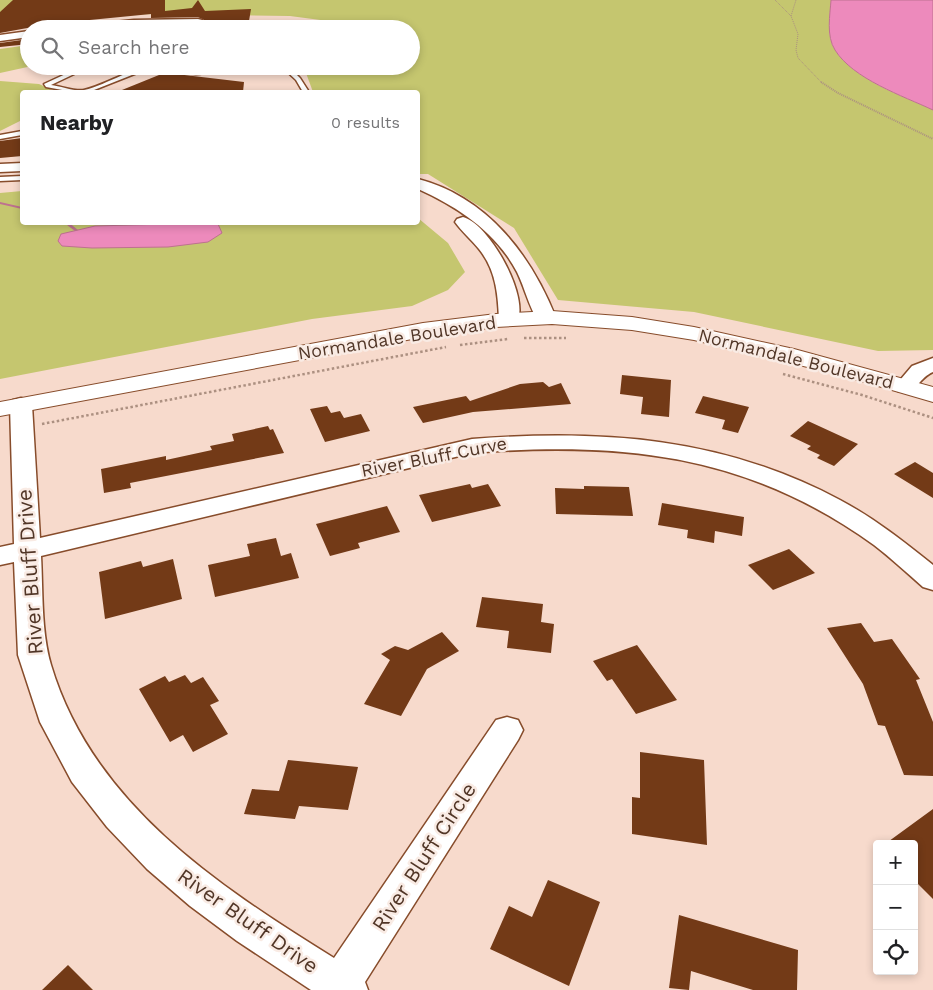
<!DOCTYPE html>
<html lang="en">
<head>
<meta charset="utf-8">
<style>
  :root { --surface:#fff; --page:#f6f6f6; --text:#202124; --muted:#757577; --line:#e0e0e0 }
  body { margin:0; font-family:"Work Sans",sans-serif; background:var(--page); color:var(--text) }
  .controls { position:absolute; right:15px; bottom:15px; display:grid; overflow:hidden; border-radius:5px; box-shadow:0 2px 8px #0003 }
  .controls button { width:45px; height:45px; display:grid; place-items:center; padding:0; border:0; border-bottom:1px solid var(--line); background:var(--surface); color:var(--text); font:25px sans-serif }
  .list { margin:0; padding:0; list-style:none }
  h2 { display:flex; justify-content:space-between; align-items:center; height:65px; margin:0; padding:0 20px; font-size:21px }
  h2 small { font-size:16px; font-weight:400; color:var(--muted) }
  .icon { flex:none; width:28px; height:28px; fill:none; stroke:currentColor; stroke-width:2; stroke-linecap:round; stroke-linejoin:round }
  .map { position:relative; flex:none; width:933px; height:990px; overflow:hidden }
  .search { position:absolute; background:var(--surface); box-shadow:0 2px 8px #0003; left:20px; top:20px; width:400px; height:55px; display:flex; align-items:center; gap:12px; box-sizing:border-box; padding:0 18px; border-radius:28px; color:var(--muted); font-size:19px }
  .panel { position:absolute; background:var(--surface); box-shadow:0 2px 8px #0003; left:20px; top:90px; width:400px; height:135px; border-radius:5px }
  .map>svg:first-child { display:block }
</style>
</head>
<body>
<div class="map">
<svg width="933" height="990" viewBox="0 0 933 990">
  <rect width="100%" height="100%" fill="#f7dacc"/>
  <g fill="#c5c66f">
    <path d="M0,0h831c-1,15 -5,36 4,50 18,29 68,46 98,60v240l-55,1 -184,-39 -136,-12 -44,-72 -86,-54h-10v-82h-105l-7,-19 -8,-7h113v-37h-107l23,-3 1,-5 -38,-5 -158,-2 -132,12z"/>
    <polygon points="29,45 29,66 32,66 0,73 0,49"/>
    <polygon points="0,81 39,84 57,92 22,92 22,120 0,131"/>
    <polygon points="22,191 22,222 418,222 418,218 448,243 465,272 448,290 412,306 312,319 0,379 0,193"/>
  </g>
  <g fill="#ed8abc" stroke="#be718f">
    <path d="M831,0h102v110c-30,-14 -80,-31 -98,-60 -9,-14 -5,-35 -4,-50z"/>
    <polygon points="206,223 218,224 222,233 208,242 168,247 92,248 62,246 58,241 61,234 95,226"/>
  </g>
  <g fill="none" stroke-linecap="round" stroke-linejoin="round">
    <g fill="#be718f" fill-rule="evenodd">
      <polygon points="0,202 22,207 22,209 0,204"/>
      <polygon points="63,222 68,222 78,230 75,231"/>
    </g>
  </g>
  <g fill="#733a17">
    <polygon points="13,0 165,0 165,11 192,8 198,0 205,11 251,9 248,27 214,21 219,29 152,29 202,26 204,20 198,17 151,18 151,14 49,24 0,33 0,12"/>
    <polygon points="29,39 29,44 0,47 0,43"/>
    <polygon points="176,74 244,82 243,92 117,92 159,75"/>
    <polygon points="22,138 22,156 0,158 0,141"/>
    <polygon points="622,375 671,380 669,417 641,414 643,397 620,394"/>
    <polygon points="543,382 549,387 561,383 571,404 473,412 423,423 413,407 466,396 470,401 520,384"/>
    <polygon points="703,396 749,407 738,433 722,429 725,420 695,413"/>
    <polygon points="327,406 331,413 340,411 344,418 361,414 370,431 325,442 310,409"/>
    <polygon points="808,421 858,444 834,466 817,458 820,455 807,449 811,446 790,436"/>
    <polygon points="268,426 270,430 273,429 284,453 130,483 131,488 104,493 101,469 166,456 166,460 212,450 210,446 234,441 232,434"/>
    <polygon points="915,462 933,473 933,498 894,474"/>
    <polygon points="470,484 472,488 488,484 501,506 432,522 419,495"/>
    <polygon points="584,486 629,487 633,516 556,514 555,488 584,489"/>
    <polygon points="662,503 744,517 742,536 715,531 714,543 687,538 688,530 658,525"/>
    <polygon points="387,506 400,532 358,543 360,548 330,556 316,524"/>
    <polygon points="276,538 281,556 291,553 299,578 215,597 208,565 250,556 247,544"/>
    <polygon points="789,549 815,573 773,590 748,565"/>
    <polygon points="173,559 182,599 105,619 99,572 141,561 143,567"/>
    <polygon points="482,597 543,604 541,622 554,624 551,653 507,648 509,631 476,627"/>
    <polygon points="861,623 874,642 892,639 920,679 916,680 933,722 933,776 904,775 885,726 878,725 863,684 827,628"/>
    <polygon points="442,632 459,651 427,669 401,716 364,704 390,660 381,654 395,646 408,650"/>
    <polygon points="637,645 677,700 636,714 612,679 607,681 593,661"/>
    <polygon points="185,675 191,683 203,677 219,701 210,705 228,734 193,752 183,735 170,742 139,689 165,676 169,682"/>
    <polygon points="640,752 704,760 707,845 632,834 632,797 640,798"/>
    <polygon points="288,760 358,767 348,810 299,806 295,819 244,814 252,789 279,791"/>
    <polygon points="933,809 933,899 914,880 914,844 885,844"/>
    <polygon points="548,880 600,902 569,986 490,949 509,906 532,917"/>
    <polygon points="679,915 798,950 797,990 753,990 691,971 689,990 669,988"/>
    <polygon points="68,965 93,990 42,990"/>
  </g>
  <g fill="none" stroke-linecap="round" stroke-linejoin="round">
    <defs>
      <g id="service">
        <path d="M83,66h8l-40,19c9,1 25,7 33,5 31,-7 67,-38 99,-19l-3,2 -21,-5 -22,5 -48,19h-16l-27,-5 -2,-3z"/>
        <path d="M214,66h9c-10,6 -27,11 -37,6z"/>
        <polygon points="281,66 288,66 300,78 309,92 303,92 296,80"/>
        <polygon points="22,131 22,135 0,139 0,135"/>
        <polygon points="22,176 22,180 0,181 0,177"/>
      </g>
      <g id="minor">
        <polygon points="198,19 202,20 202,24 70,29 75,26 134,20"/>
        <polygon points="29,31 29,37 0,41 0,35"/>
        <polygon points="22,163 22,171 0,172 0,164"/>
        <path d="M418,179c69,18 113,76 138,139l-3,4h-14c-10,-14 -14,-34 -22,-50 -21,-40 -59,-65 -99,-83z"/>
        <path d="M463,217c26,6 69,83 53,107h-14l-3,-4c-1,-26 -3,-50 -20,-71 -8,-10 -17,-17 -24,-27l2,-3z"/>
        <path d="M933,358v14c-15,6 -16,23 -35,19l-3,-5 17,-20z"/>
        <path d="M21,398l8,2 3,5 8,133 432,-99c129,-10 251,-2 368,61 34,18 63,41 93,65v25l-10,-3c-16,-14 -32,-29 -49,-42 -126,-91 -252,-104 -402,-92l-431,103c2,35 0,75 10,109 41,138 167,221 283,293l162,-238 11,-3 11,3 5,10 -5,10 -153,242 3,8h-57l-74,-49 -47,-35 -43,-37 -40,-42 -35,-45 -32,-60 -22,-67 -4,-93 -14,3v-18l14,-3 -4,-139 3,-5z"/>
      </g>
      <polygon id="tertiary" points="552,311 632,317 694,327 794,349 933,387 933,402 837,374 694,340 632,330 552,324 496,327 423,337 0,416 0,402 423,323 496,314"/>
    </defs>
    <use href="#service" stroke="#874c2b" stroke-width="3"/>
    <use href="#minor" stroke="#874c2b" stroke-width="3"/>
    <use href="#tertiary" stroke="#874c2b" stroke-width="2"/>
    <g stroke="#ac9081" stroke-width="1" stroke-dasharray="1 1" stroke-linecap="butt">
      <polyline points="775,0 791,16 798,34 796,50 798,58 822,83"/>
      <polyline points="791,16 796,0"/>
    </g>
    <polyline stroke="#ac9081" stroke-width="2" stroke-dasharray="1 1" stroke-linecap="butt" points="821,82 838,93 933,139"/>
    <g stroke="#ac9081" stroke-width="2.5" stroke-dasharray="2.5 2.5" stroke-linecap="butt">
      <polyline points="524,338 566,338"/>
      <polyline points="460,345 508,339"/>
      <polyline points="783,374 862,395 933,418"/>
      <polyline points="42,424 446,347"/>
    </g>
    <use href="#service" fill="#fff" fill-rule="evenodd"/>
    <use href="#minor" fill="#fff" fill-rule="evenodd"/>
    <use href="#tertiary" fill="#fff" fill-rule="evenodd"/>
  </g>
  <g text-anchor="middle" stroke-width="5" stroke-linejoin="round" paint-order="stroke">
    <g font-size="18" fill="#513627" stroke="#f9ebe4">
      <text transform="translate(397 338) rotate(-9)" y="6">Normandale Boulevard</text>
      <text transform="translate(796 359) rotate(14)" y="6">Normandale Boulevard</text>
      <text transform="translate(434 457) rotate(-11)" y="6">River Bluff Curve</text>
    </g>
    <g font-size="21" fill="#513627" stroke="#f9ebe4">
      <text transform="translate(30 572) rotate(-94)" y="7">River Bluff Drive</text>
      <text transform="translate(424 857) rotate(-57)" y="7">River Bluff Circle</text>
      <text transform="translate(248 921) rotate(35)" y="7">River Bluff Drive</text>
    </g>
  </g>
</svg>
<div class="controls">
<button>+</button>
<button>−</button>
<button><svg class="icon" aria-label="locate" viewBox="0 0 24 24"><circle cx="12" cy="12" r="6"/><path d="M12 2v4M12 18v4M2 12h4M18 12h4"/></svg></button>
</div>
<div class="search"><svg class="icon" aria-label="search" viewBox="0 0 24 24"><circle cx="10" cy="10" r="6"/><path d="M15 15l6 6"/></svg>Search here</div>
<section class="panel">
<h2>Nearby<small>0 results</small></h2>
<ul class="list">
</ul>
</section>
</div>
</body>
</html>
